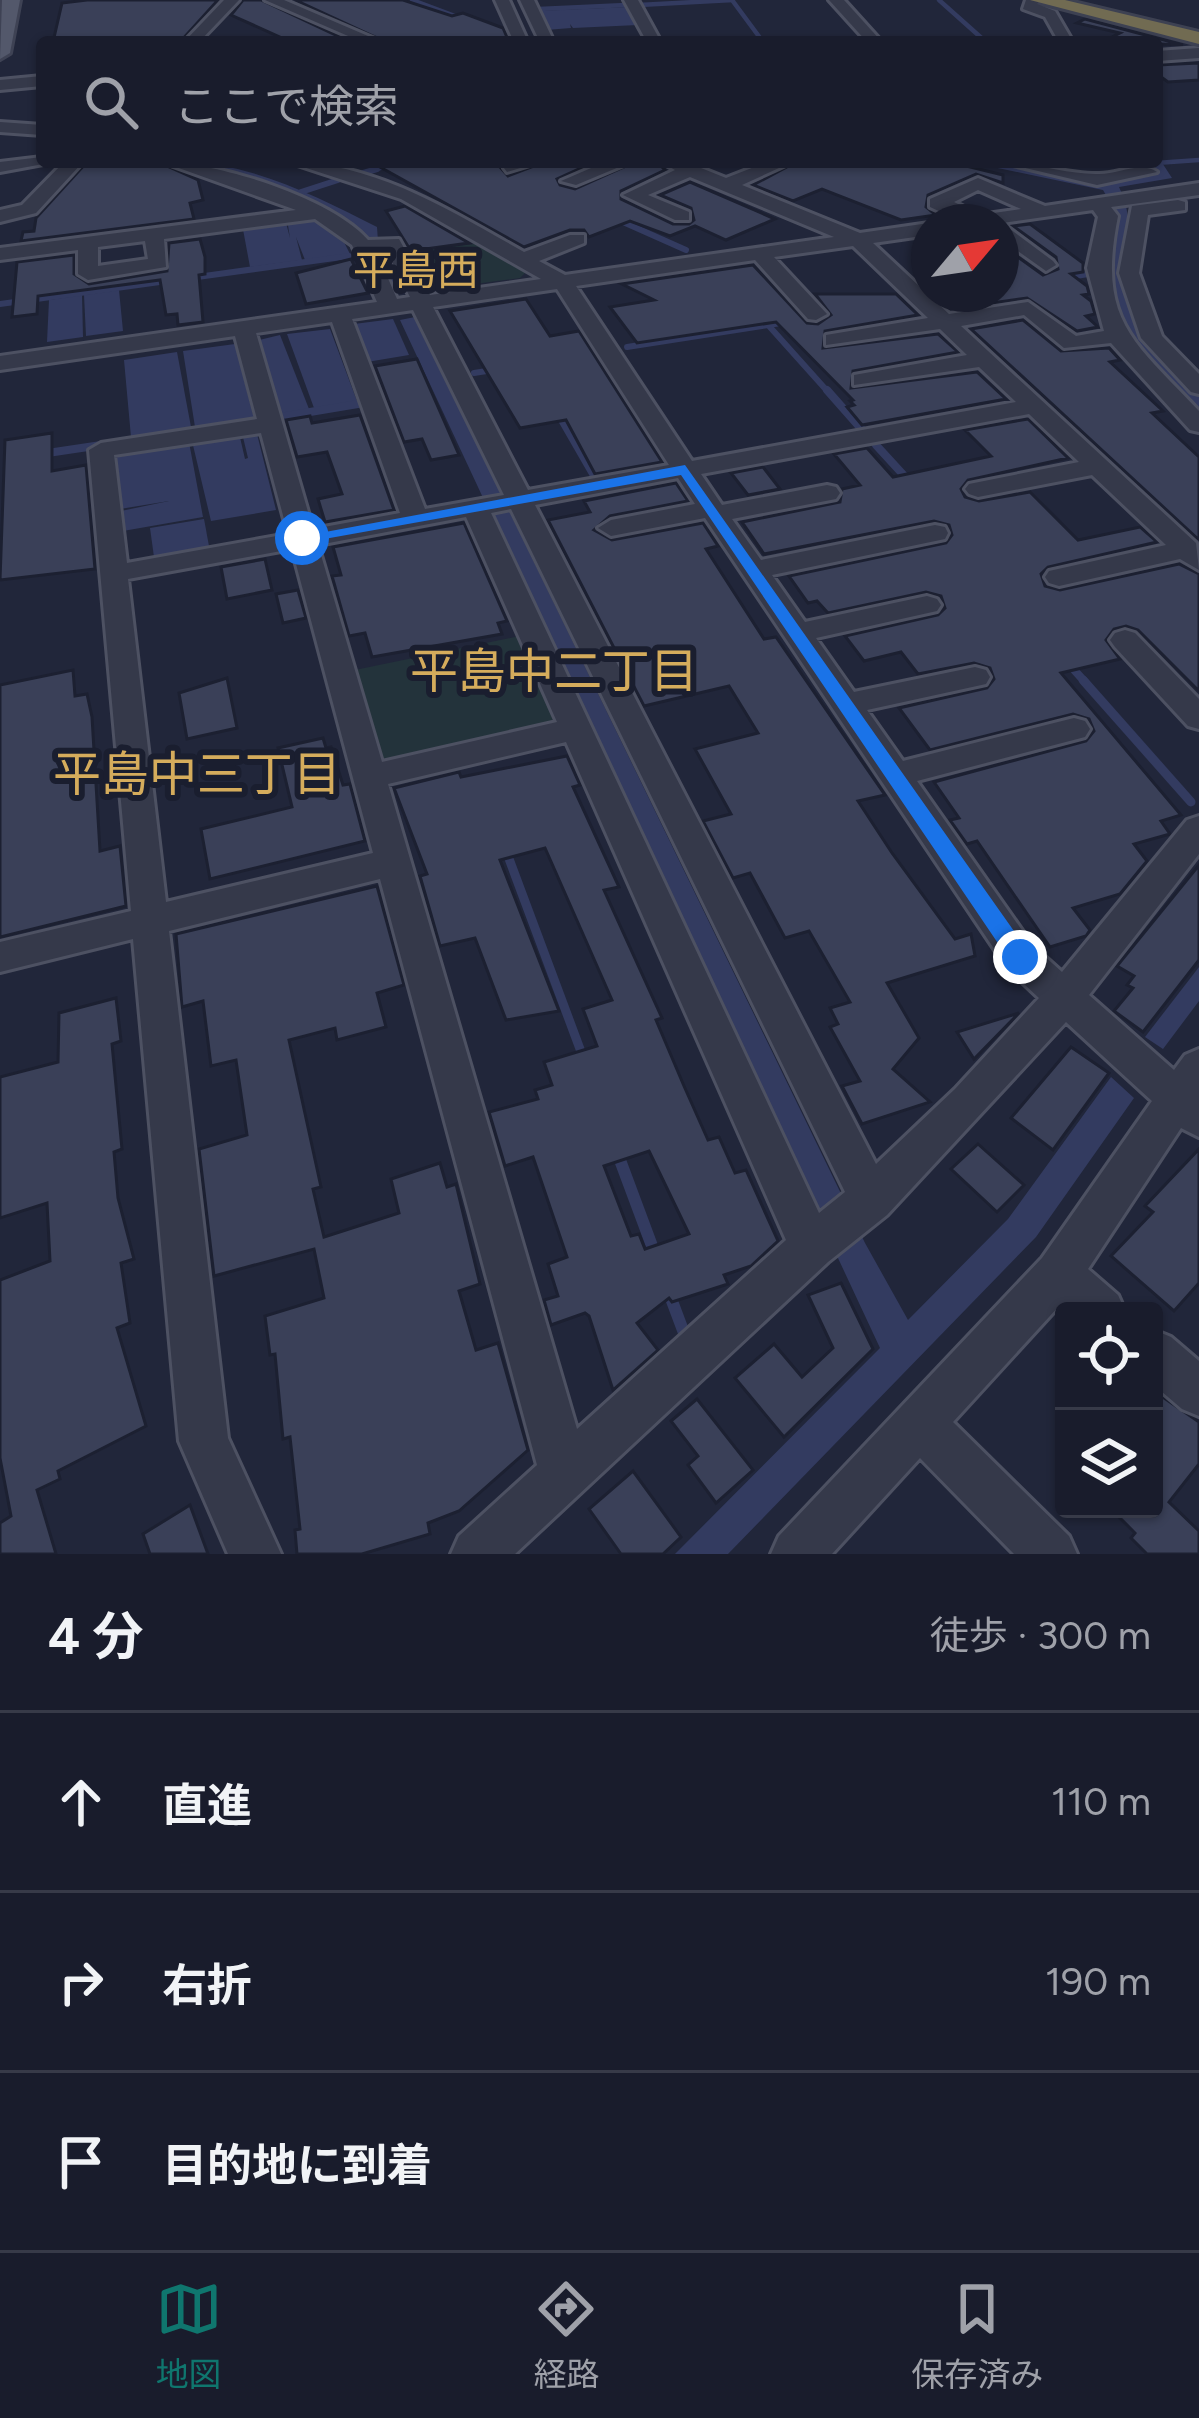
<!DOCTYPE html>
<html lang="ja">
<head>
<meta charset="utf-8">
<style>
  :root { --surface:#191c2c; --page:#262938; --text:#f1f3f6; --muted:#9fa1a9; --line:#373a48; --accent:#0f766e }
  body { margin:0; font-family:Figtree,"Noto Sans JP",sans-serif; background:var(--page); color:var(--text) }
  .controls { position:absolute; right:36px; bottom:36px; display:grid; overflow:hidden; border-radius:12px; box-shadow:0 3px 9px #0004 }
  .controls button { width:108px; height:108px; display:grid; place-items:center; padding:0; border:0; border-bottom:3px solid var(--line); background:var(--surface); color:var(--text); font:60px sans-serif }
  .compass { position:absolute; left:911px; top:204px; width:108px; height:108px; border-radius:50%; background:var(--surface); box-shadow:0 3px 9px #0004; rotate:61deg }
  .stop { position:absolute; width:36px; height:36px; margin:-27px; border:9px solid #1a73e8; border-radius:50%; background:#fff }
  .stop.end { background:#1a73e8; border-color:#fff; box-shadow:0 3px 12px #0008 }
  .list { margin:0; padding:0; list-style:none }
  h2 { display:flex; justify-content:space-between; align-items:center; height:156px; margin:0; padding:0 48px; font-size:51px }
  h2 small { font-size:39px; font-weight:400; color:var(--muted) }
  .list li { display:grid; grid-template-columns:78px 1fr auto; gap:36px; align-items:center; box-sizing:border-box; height:180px; padding:0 48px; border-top:3px solid var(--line) }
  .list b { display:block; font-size:45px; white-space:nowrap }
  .list em { font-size:39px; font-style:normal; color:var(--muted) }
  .icon { flex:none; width:66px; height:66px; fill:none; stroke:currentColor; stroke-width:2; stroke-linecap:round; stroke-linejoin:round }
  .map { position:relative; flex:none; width:1199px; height:1554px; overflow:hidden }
  .search { position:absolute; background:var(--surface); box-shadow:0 3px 9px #0004; left:36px; right:36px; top:36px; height:132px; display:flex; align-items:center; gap:30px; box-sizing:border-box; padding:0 42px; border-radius:12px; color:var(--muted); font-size:45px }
  .sheet { height:696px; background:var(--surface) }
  nav { display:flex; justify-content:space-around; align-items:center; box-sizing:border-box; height:168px; border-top:3px solid var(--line); background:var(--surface); font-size:33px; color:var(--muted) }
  nav a { display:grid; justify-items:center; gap:6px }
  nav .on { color:var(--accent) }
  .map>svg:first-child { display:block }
</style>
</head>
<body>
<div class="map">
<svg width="1199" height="1554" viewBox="0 0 1199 1554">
  <rect width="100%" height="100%" fill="#21263a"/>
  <g fill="#23333b">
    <polygon points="479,243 527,271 520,278 424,291 404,253"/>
    <polygon points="520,636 555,716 547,728 387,766 374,760 350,671"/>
  </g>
  <g fill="#333b60">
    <polygon points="628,7 638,25 573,28 570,24 571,28 546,30 537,11"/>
    <path d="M1157,155l15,23 -53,9c17,36 4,47 5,82 0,48 45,95 75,127v18c-39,-41 -89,-81 -91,-142 -1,-37 17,-46 -5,-82l-134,-28h26l105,21 55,-9 -7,-12h9z"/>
    <path d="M182,162c68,0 136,35 195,65l1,14 28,52 -15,2 -34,-66 -87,-40z"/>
    <polygon points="304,217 340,234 350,254 305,260 296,237 302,260 250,267 242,224 285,219 290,238 287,219"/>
    <polygon points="119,290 123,331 86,336 84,295"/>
    <polygon points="82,295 83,337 47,342 49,300"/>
    <polygon points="415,317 865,1243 908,1320 1008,1219 1111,1077 1134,1098 1036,1237 728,1554 675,1554 880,1348 400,320"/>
    <polygon points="393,319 409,355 367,362 354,324"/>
    <polygon points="330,329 357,401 314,408 287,334"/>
    <polygon points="280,335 309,409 278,414 255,341"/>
    <polygon points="235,344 254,418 195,427 183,351"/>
    <polygon points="177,352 191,427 131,437 124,360"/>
    <polygon points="251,431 257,434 276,510 211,521 192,441 239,433 245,459 248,458 242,433"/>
    <polygon points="189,442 203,517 123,531 121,511 169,501 120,509 114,458"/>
    <polygon points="204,519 209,546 154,557 150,528"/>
    <polygon points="1199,967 1199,1001 1163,1049 1145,1037"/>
  </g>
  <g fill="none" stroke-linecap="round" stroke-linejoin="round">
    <g stroke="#333b60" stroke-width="4.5">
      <polyline points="412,0 463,19"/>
      <polyline points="732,0 763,42"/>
      <polyline points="939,0 986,42"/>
      <polyline points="639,5 733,0"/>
      <polyline points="539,9 626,5"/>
      <polyline points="1059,162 1065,171"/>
      <polyline points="1156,163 1199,160"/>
      <polyline points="368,172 398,162"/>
    </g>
    <g stroke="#333b60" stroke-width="6">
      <polyline points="360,174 377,169"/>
      <polyline points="301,192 338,180"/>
      <polyline points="614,218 686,250"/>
      <polyline points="190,278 349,256"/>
      <polyline points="1064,278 1088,274"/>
      <polyline points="0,304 167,281"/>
      <polyline points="769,326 829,393"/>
      <polyline points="627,347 839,314"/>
      <polyline points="474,373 493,370"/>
    </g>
    <g stroke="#333b60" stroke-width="8">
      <polyline points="827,390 864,432"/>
      <polyline points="558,413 596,479"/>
      <polyline points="280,417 358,404"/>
      <polyline points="876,445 909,481"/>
      <polyline points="41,454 108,444"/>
      <polyline points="1066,661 1086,683"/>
    </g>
    <g stroke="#333b60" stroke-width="9">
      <polyline points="1083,680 1191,802"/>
      <polyline points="505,848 583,1057"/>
    </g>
    <g stroke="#333b60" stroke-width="12">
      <polyline points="617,1152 655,1254"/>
      <polyline points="669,1293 684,1333"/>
    </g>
  </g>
  <g fill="#3a4058" stroke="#1c2031" stroke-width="3" fill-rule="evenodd">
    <polygon points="87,0 218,0 180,42 53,42 62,3"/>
    <polygon points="243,0 261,0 346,40 291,42 231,15"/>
    <polygon points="295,0 403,0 452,16 463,13 503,28 509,42 386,42"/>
    <polygon points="1085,19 1183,45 1115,42 1110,38 1120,33 1077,23"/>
    <polygon points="1199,63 1199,80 1168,82 1157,74 1157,65"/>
    <polygon points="87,162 158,162 198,180 203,200 190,203 194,219 21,241 23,232 34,231 36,218"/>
    <polygon points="371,162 505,162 500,167 508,176 544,162 594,162 557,179 560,185 575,189 635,162 657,162 665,170 621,191 621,199 673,224 689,224 694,220 691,208 660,195 690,182 775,219 726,240 695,226 670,236 630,221 589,237 584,230 570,230 524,247"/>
    <polygon points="796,162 950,162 1003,175 1003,183 976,174 928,195 926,207 936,215 901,220 822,189 793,201 753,185"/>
    <polygon points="405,206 469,243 411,251 386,211"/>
    <polygon points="1030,224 1083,263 1083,272 1071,274 1087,286 1089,294 1083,295 1091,301 1095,314 1086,316 1098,327 1077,331 1027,298 950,309 934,294 1001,294 1001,245 1043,275 1058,269 1056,257 1013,226"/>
    <polygon points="200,239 205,257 205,274 199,275 203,322 178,325 177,314 166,315 160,280 38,296 37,314 12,317 17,262 74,255 74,274 89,284 167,271 169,243"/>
    <polygon points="351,259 368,293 306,304 296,273"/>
    <polygon points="753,265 807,323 818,324 831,315 815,294 896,294 918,315 825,331 823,348 938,334 958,352 853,371 851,388 977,372 1006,399 862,425 847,407 854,405 850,401 853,400 776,322 637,343 610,307 654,300 622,284"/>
    <polygon points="526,299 550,336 579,331 662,462 595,474 566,420 520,428 450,311"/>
    <polygon points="1023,320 1061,351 1109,348 1120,360 1110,362 1163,411 1152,413 1199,457 1199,540 971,329"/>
    <polygon points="417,359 459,455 431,460 422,439 404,442 375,366"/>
    <polygon points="360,415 394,510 325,522 318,499 342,494 327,452 297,457 286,420 310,416 312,423"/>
    <polygon points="1028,419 1068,458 968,480 961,489 965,497 979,501 1030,492 1078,540 1140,527 1157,542 1048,567 1041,574 1045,586 1060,590 1179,564 1199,574 1199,691 1138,630 1126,626 1114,629 1106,640 1120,659 1061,673 1181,815 1161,821 1170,834 1134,844 1147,861 1120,894 1073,908 1090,930 1086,936 1050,947 977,841 967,844 950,820 959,818 934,782 1086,741 1094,731 1089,719 1073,714 930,750 899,708 987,688 994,679 990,668 974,663 918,674 901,652 864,661 845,636 938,615 945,608 941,596 926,592 828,613 817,601 808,603 789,576 946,543 952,535 949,525 934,521 764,554 742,522 840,502 842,489 860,485 834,454 867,448 893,477 991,456 965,430"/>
    <polygon points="52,433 52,471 86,465 95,569 0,580 5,440"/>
    <polygon points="763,467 780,489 748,495 731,473"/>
    <polygon points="676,483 688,501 610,516 594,530 612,540 703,523 718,546 706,549 764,639 776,637 885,795 858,801 892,853 955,939 971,934 975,956 887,983 919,1038 893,1069 930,1102 862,1124 842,1086 860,1081 830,1027 838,1024 830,1008 850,1002 809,931 785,938 750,873 733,878 703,821 731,814 695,749 758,733 729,686 644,706 548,520 590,512 584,501"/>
    <polygon points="464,523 507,621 498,623 502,634 372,657 365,633 349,636 332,576 341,575 333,547"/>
    <polygon points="265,559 272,590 227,599 221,567"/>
    <polygon points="298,590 306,618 283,623 276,594"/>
    <polygon points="73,670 75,696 87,694 92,717 100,851 120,846 126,906 0,937 0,685"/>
    <polygon points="227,678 237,728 187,739 179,693"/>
    <polygon points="323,738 326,748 331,747 343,785 350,784 365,841 210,879 201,829 292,807 278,748"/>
    <path d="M567,756l13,29 -7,2 46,100 -15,3 58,128 -6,2 28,66 24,54 11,-3 16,36 11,-3 32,71 -27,25 -27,9 4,9 -56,18 -3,-4 -32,25 21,27 -45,40 -24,-74 -4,-3 -34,12 -7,-25 14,-4 -10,-32 19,-7 -34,-100 -28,9 -16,-54 49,-13 -3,-9 17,-5 -8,-23 53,-16 -14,-37 29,-9 -67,-152 -45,12 59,151 -53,9 -31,-82 -35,8 -20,-70 7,-2 -33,-86 65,-16 2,5zM649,1151l40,83 -44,15 -6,-15 -8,2 -27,-70z"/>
    <polygon points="1199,865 1199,960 1143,1032 1114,1011 1133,988 1127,985 1134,976 1117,966"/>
    <polygon points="377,886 404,985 377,993 386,1027 337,1040 335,1028 289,1040 321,1187 313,1189 324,1237 399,1213 391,1179 440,1163 447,1187 456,1184 480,1284 459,1291 476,1350 498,1343 528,1450 459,1511 428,1523 430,1534 362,1554 297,1554 295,1530 300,1529 290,1437 283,1439 275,1354 270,1355 265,1316 324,1298 314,1249 214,1276 199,1149 247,1135 236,1060 211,1066 203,1001 182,1007 176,934"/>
    <polygon points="116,998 121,1041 112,1044 122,1149 114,1152 118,1198 134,1259 121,1263 130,1323 117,1328 146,1426 58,1471 60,1479 37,1490 56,1554 0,1554 0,1523 11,1516 0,1458 0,1280 50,1261 47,1203 0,1218 0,1077 58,1062 59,1013"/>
    <polygon points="1019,1013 974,1059 957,1032"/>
    <polygon points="1071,1047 1109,1073 1053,1150 1011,1118"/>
    <polygon points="978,1144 1024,1185 997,1212 951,1169"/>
    <polygon points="1199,1149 1199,1283 1174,1311 1111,1256 1153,1212 1145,1206"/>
    <polygon points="841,1283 873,1349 784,1437 735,1378 774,1344 802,1377 833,1348 808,1295"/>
    <polygon points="1154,1391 1199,1422 1199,1464 1169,1502 1199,1531 1199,1554 1147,1554 1131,1538 1135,1533 1111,1509 1154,1509"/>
    <polygon points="697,1399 753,1470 716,1503 688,1465 698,1456 671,1421"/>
    <polygon points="633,1471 681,1537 663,1554 621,1554 589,1509"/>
    <polygon points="190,1505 208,1554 150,1554 143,1534"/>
  </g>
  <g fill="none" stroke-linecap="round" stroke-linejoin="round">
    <defs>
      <g id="minor">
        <polygon points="224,0 239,0 199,42 184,42"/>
        <polygon points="265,0 284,0 382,42 362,42"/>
        <polygon points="495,0 509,0 528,42 514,42"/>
        <polygon points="520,0 534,0 554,42 540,42"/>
        <polygon points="624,0 638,0 661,42 647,42"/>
        <polygon points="829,0 844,0 882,42 867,42"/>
        <polygon points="1026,0 1040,0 1037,4 1055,11 1073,42 1059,42 1045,17 1023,9"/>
        <polygon points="1199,48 1199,58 1157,61 1157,51"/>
        <polygon points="42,76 42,86 0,90 0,80"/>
        <polygon points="0,122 42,125 42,135 0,132"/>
        <polygon points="42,157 42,162 54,162 0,172 0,162"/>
        <polygon points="64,162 83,162 36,213 0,222 0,210 22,205"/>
        <path d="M162,162c55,0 170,36 206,78l31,-1 31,56 111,-16 -140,-80 -113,-37c86,0 163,49 236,90l46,-17h14v8l-45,18 26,14 269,-38 -144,-60 -42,18 41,17v8h-14l-52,-25 52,-25 -14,-8h25l40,16 41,-16h25l-50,23 118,48 69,-10v12l-56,8 76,71 79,-12 48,34 28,-5 -17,-63 11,-51 -5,-7 -91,13 51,38 3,4 -10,6 -45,-32v-17h-38l-33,-15v-8l48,-21 67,28 154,-23v12l-88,12 7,9c-21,104 14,124 81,195v21l-9,-2 -79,-87 -47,5 -40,-33 -63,11 235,217 3,27 -19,-11 -121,27 -10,-3 -4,-6 4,-6 117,-26 -74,-70 -114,22 -9,-3 -4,-5 4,-5 110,-22 -50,-48 -328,60 21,31 105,-20 9,2 4,6 -4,6 -104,20 29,41 174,-35 10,2 3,6 -3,6 -173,36 33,47 122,-26 10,3 4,6 -4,6 -121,27 38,54 121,-25 11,3 4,7 -4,7 -119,26 36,51 171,-43 11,3 5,8 -5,8 -168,44 116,165 29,26 125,-152 12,-4v38l-110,141 85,75 11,-15 14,-6v88l-18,-9 -93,141 30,26 7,16h-58l-7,-6 -107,117 116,114 8,18h-63l-94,-96 -88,96h-61l8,-18 263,-278 110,-157 -86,-79 -179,193 -59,47 -313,292h-64l8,-18 78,-71 -157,-586 -211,52 59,507 53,116h-53l-49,-113 -46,-502 -133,33v-30l131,-31 -42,-461 12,-7 156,-24 -22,-83 -235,34v-14l377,-54 -25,-57 -37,-26 -151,20 2,28 -78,13 -10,-6v-24l-78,10v-12l296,-38zM978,190l43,19 -41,6 -26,-13zM145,241l3,18 -50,7v-19zM853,246l75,72 -102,17v10l114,-16 27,26 -113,20v10l125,-18 37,35 -324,59 -116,-175 179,-26 53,59 8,1 11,-6 -53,-57zM386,250l24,47 -13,2 -21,-48zM557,289l112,176 -141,25 -95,-183zM413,310l91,185 -79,14 -73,-190zM332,322l68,191 -87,16 -57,-196zM261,433l27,101 -161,29 -13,-108zM678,478l17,26 -84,16 -13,8 13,8 94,-18 302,450 32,30 -84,91 -79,75 -341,-659zM511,509l334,683 -26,21 -328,-700zM466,517l91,205 -175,40 -64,-217zM292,549l81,304 -207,49 -38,-323zM566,742l220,498 -209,189 -189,-645z"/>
        <polygon points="513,162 540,162 507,172 504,168"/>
        <polygon points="605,162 631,162 576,185 561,181"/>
        <path d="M1000,162c34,0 67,13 99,12 20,0 42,-13 58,-2l-60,13z"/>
        <polygon points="1178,200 1185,202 1185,210 1148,215 1139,273 1162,336 1199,374 1199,394 1191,392 1141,338 1119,273 1132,206"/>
        <polygon points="1125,630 1135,633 1199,699 1199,729 1188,726 1115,647 1110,640 1115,633"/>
        <polygon points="1154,1330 1171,1337 1199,1361 1199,1416 1182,1409 1154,1385"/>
      </g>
      <polygon id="major" points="2,0 20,0 10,53 0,59"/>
      <polygon id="highway" points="1030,0 1065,0 1199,32 1199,44"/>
    </defs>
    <use href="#minor" stroke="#4d5162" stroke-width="6"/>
    <use href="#major" stroke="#3e4254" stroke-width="6"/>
    <use href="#highway" stroke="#3d4152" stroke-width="6"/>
    <use href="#minor" fill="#35394a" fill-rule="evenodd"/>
    <use href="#major" fill="#53586b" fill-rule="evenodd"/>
    <use href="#highway" fill="#716b52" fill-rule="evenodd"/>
  </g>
  <polygon fill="#1a73e8" points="685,465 1028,951 1028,964 1012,964 681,475 302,543 293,538"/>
  <g text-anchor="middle" stroke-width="12" stroke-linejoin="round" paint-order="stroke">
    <g font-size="42" fill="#d5ac5c" stroke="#1a1e2f">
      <text x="416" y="285">平島西</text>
    </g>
    <g font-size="48" fill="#d5ac5c" stroke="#1a1e2f">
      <text x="554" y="688">平島中二丁目</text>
      <text x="197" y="791">平島中三丁目</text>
    </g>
  </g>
</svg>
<div class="controls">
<button><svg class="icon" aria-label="locate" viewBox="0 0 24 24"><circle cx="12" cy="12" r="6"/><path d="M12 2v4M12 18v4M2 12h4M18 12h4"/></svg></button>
<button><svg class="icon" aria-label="layers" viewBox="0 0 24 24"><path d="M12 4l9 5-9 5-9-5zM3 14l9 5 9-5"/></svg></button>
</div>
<svg class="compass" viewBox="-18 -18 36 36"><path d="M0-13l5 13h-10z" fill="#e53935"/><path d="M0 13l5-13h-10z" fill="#9fa1a9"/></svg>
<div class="stop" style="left:302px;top:538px"></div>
<div class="stop end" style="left:1020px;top:957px"></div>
<div class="search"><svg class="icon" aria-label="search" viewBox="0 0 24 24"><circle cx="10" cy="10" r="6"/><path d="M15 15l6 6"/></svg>ここで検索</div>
</div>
<section class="sheet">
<h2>4 分<small>徒歩 · 300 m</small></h2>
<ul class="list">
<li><svg class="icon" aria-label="ahead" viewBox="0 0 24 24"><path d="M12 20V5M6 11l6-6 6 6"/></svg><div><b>直進</b></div><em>110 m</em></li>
<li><svg class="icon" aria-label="right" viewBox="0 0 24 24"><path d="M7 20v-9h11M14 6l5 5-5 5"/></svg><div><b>右折</b></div><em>190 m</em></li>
<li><svg class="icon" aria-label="arrive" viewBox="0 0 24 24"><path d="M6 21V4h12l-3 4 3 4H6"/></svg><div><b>目的地に到着</b></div></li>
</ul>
</section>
<nav>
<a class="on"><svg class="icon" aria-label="map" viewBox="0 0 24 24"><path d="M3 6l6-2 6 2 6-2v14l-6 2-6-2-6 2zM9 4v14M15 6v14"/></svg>地図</a>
<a><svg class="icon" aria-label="directions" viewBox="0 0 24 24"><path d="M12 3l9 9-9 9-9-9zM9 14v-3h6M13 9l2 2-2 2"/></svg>経路</a>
<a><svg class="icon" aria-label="saved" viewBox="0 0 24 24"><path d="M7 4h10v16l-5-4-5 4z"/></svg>保存済み</a>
</nav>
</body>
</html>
